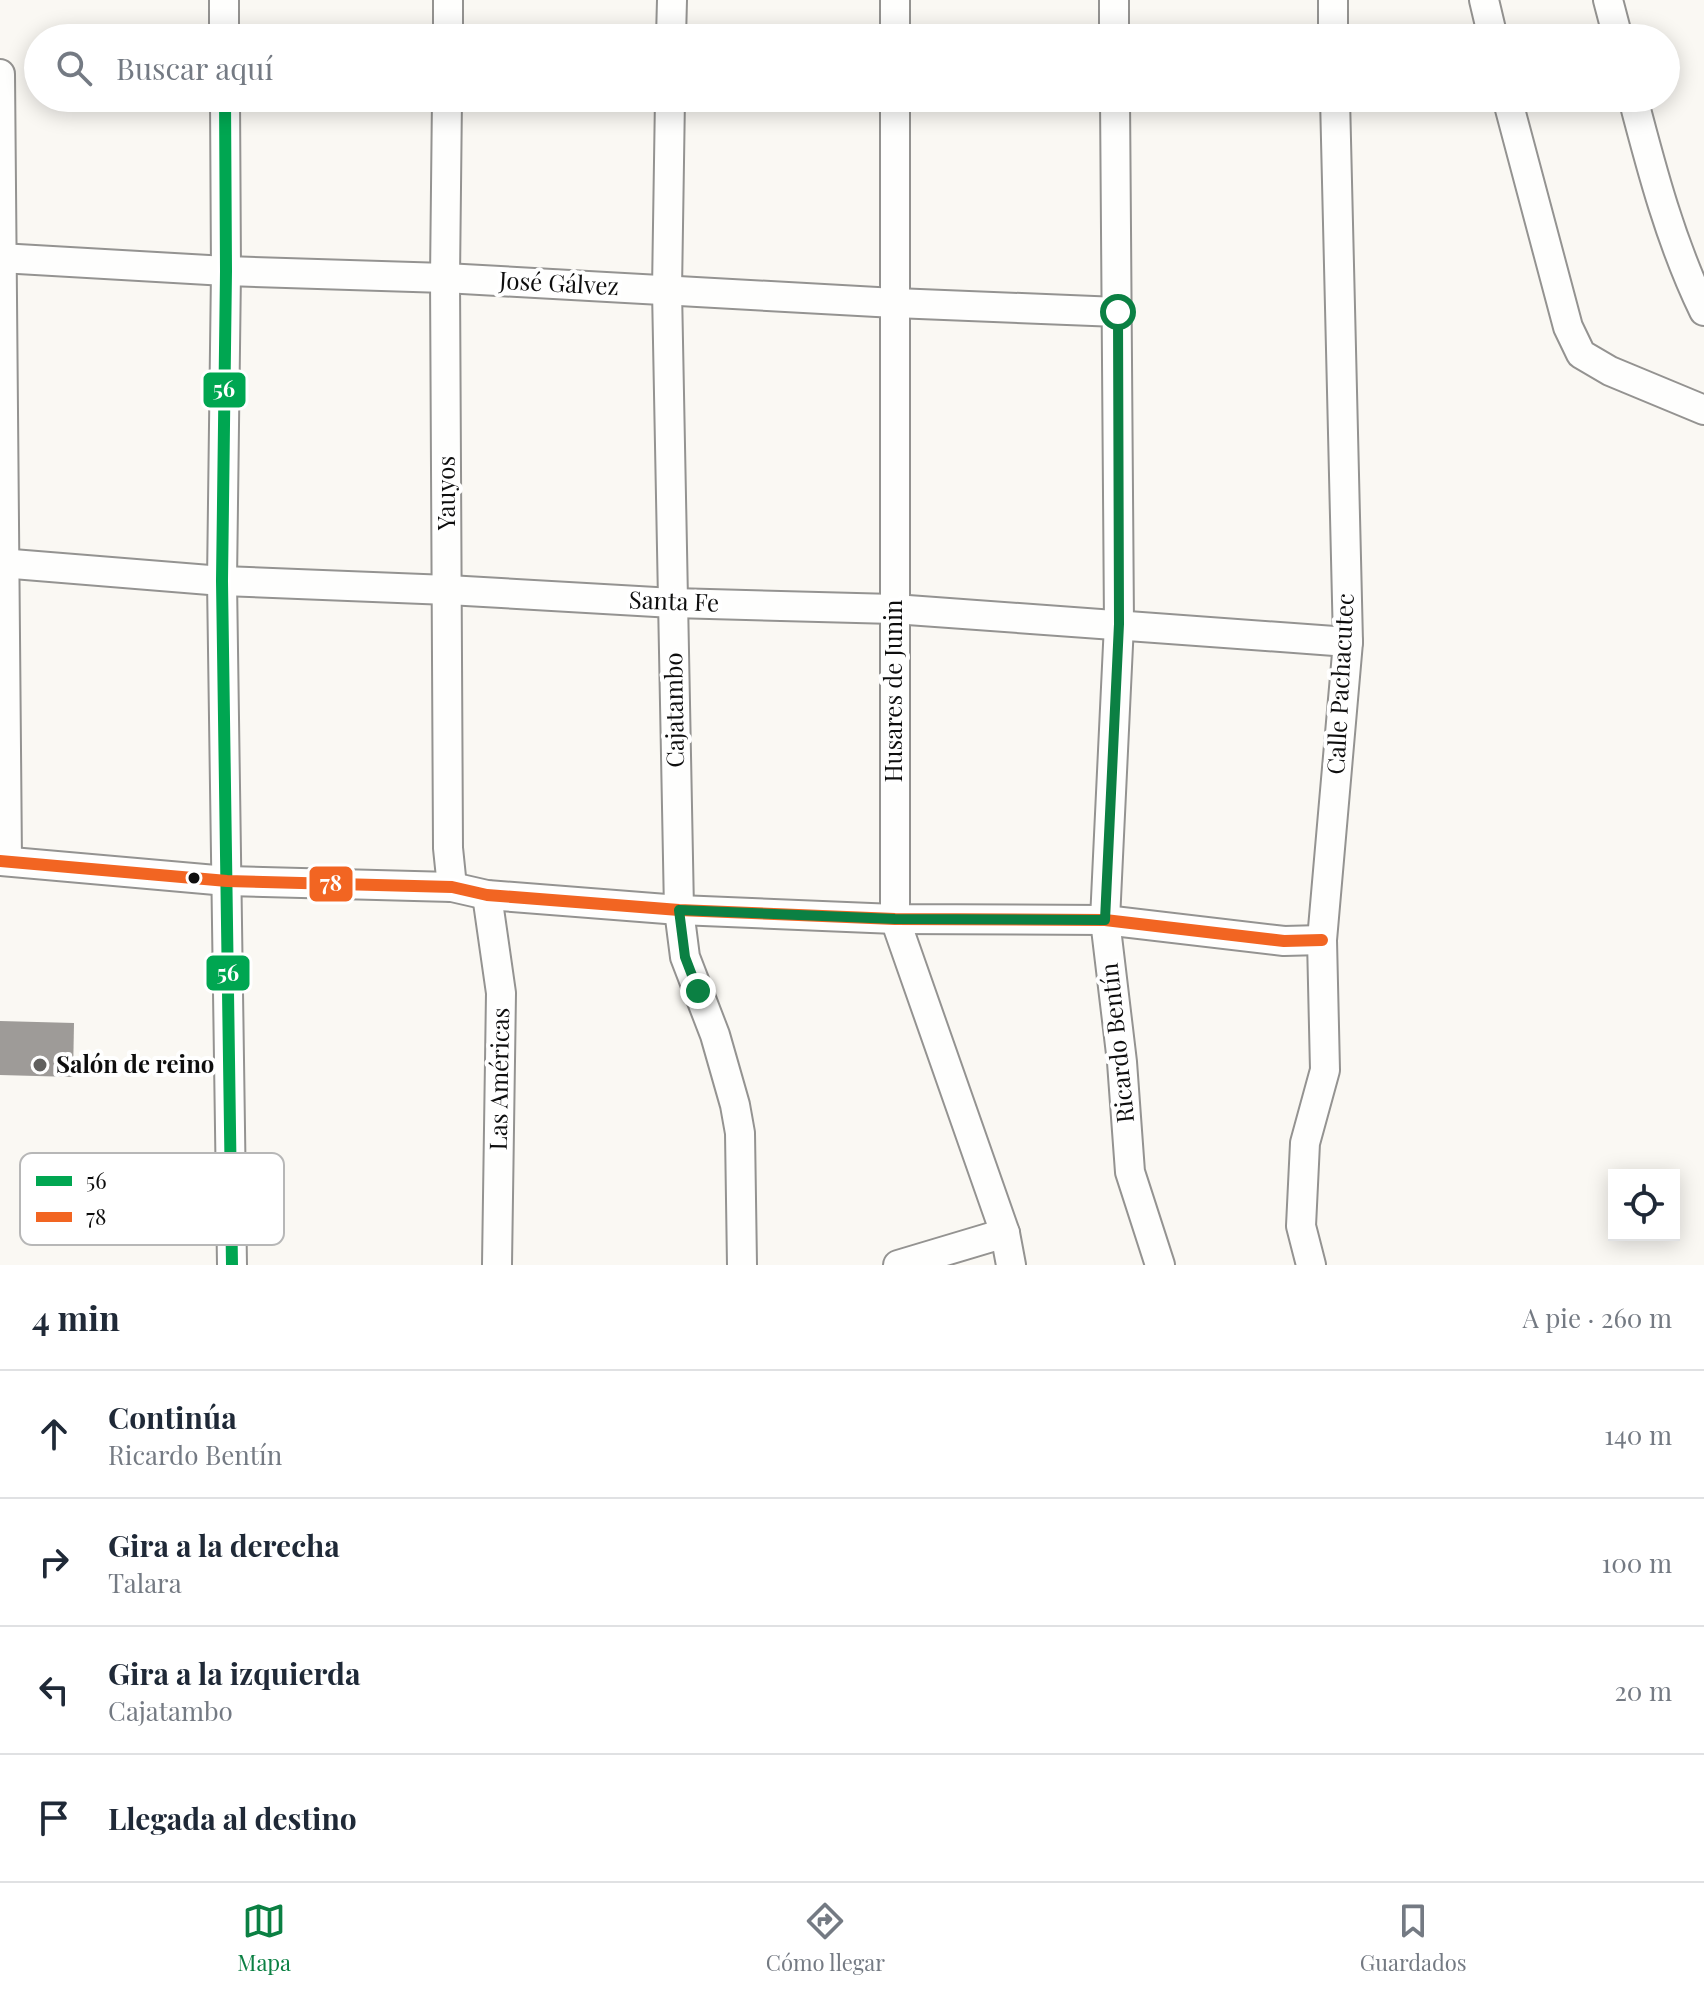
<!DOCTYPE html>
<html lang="es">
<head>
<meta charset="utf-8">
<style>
  :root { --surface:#fff; --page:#f6f6f7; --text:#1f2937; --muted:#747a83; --line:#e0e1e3; --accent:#0b8043 }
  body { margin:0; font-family:"Playfair Display",serif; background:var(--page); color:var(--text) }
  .controls { position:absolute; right:24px; bottom:24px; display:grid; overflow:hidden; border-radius:0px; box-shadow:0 4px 20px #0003 }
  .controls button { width:72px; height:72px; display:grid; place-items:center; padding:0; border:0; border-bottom:2px solid var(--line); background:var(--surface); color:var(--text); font:40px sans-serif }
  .stop { position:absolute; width:24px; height:24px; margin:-18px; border:6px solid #0b8043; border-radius:50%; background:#fff }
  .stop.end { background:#0b8043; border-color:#fff; box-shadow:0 2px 8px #0008 }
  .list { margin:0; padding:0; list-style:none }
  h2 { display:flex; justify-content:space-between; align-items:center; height:104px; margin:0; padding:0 32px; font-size:34px }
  h2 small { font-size:26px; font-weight:400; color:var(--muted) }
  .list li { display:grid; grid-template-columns:52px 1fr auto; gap:24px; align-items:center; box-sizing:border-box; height:128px; padding:0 32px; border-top:2px solid var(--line) }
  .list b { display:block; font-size:30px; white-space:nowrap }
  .list p { margin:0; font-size:26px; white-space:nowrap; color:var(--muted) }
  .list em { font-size:26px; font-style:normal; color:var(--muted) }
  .icon { flex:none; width:44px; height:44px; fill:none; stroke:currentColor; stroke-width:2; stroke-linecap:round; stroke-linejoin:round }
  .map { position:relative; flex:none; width:1704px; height:1265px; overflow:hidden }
  .search { position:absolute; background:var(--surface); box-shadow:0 4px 20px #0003; left:24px; right:24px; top:24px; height:88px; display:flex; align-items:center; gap:20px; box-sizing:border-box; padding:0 28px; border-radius:44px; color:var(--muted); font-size:30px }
  .sheet { height:616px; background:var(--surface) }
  nav { display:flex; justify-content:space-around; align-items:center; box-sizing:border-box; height:112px; border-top:2px solid var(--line); background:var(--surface); font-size:22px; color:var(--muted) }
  nav a { display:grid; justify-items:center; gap:4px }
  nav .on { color:var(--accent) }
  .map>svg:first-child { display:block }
</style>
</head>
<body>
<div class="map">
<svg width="1704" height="1265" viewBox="0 0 1704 1265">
  <rect width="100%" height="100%" fill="#faf8f3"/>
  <polygon fill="#9e9b98" points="0,1021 74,1023 73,1077 0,1075"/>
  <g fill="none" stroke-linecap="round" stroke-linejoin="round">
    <defs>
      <g id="minor">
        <polyline points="224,0 224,38"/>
        <polyline points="1114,0 1114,38"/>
        <polyline points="1333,0 1333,38"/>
        <polyline points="1484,0 1493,38"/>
        <polyline points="1608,0 1618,38"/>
        <polyline points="448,38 448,0"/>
        <polyline points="671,38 672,0"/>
        <polyline points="895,38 895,0"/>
        <polyline points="0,74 7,861"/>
        <polyline points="225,98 226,271 222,581 232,1265"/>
        <polyline points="447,98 445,278 448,848 452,887"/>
        <polyline points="670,98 667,290 679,910 685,957 715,1035 735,1105 740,1133 742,1265"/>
        <polyline points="895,98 895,919 1005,1233 1011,1265"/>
        <polyline points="1115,98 1119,624 1105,920 1122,1062 1130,1172 1160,1265"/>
        <polyline points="1507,98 1568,327 1581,354 1610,371 1704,410"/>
        <path d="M1633,98c19,73 38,145 71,213"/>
        <polyline points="0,258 226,271 445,278 895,303 1118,312"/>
        <polyline points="0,563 222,581 448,590 673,603 894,609 1348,642"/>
        <polyline points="0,861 227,881 452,887 487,895 679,910 895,919 1105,920 1284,941 1322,940"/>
        <polyline points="487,895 501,993 497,1265"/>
        <polyline points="898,1265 1005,1233"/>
        <polyline points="1311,1265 1301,1226 1305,1143 1325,1070 1322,940 1348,642 1335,98"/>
      </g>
    </defs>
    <use href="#minor" stroke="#949391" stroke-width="32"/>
    <use href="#minor" stroke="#fefefd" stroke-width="28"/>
    <defs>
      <polyline id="bus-1" points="225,98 226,271 222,581 232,1265"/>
      <polyline id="bus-2" points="0,861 227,881 452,887 487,895 679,910 895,919 1105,920 1284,941 1322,940"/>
    </defs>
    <use href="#bus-1" stroke="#fff" stroke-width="18"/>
    <use href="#bus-2" stroke="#fff" stroke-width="18"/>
    <use href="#bus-1" stroke="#00a651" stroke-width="12"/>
    <use href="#bus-2" stroke="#f26522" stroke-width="12"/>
  </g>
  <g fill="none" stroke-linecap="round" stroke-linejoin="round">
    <polyline stroke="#0b8043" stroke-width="10" points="698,991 685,957 679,910 895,919 1105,920 1119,624 1118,312"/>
  </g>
  <circle fill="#0e0e0e" stroke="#fff" stroke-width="3" cx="194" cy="878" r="7"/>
  <circle fill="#61605e" stroke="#fff" stroke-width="3" cx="40" cy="1065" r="8"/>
  <g text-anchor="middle" stroke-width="8" stroke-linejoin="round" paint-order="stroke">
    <g font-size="24" fill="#0e0e0e" stroke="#fff">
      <text transform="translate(559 284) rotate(3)" y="8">José Gálvez</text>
      <text transform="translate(447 493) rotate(-90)" y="8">Yauyos</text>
      <text transform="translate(674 602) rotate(2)" y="8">Santa Fe</text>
      <text transform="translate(1341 684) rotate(-87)" y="8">Calle Pachacutec</text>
      <text transform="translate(894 691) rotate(-90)" y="8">Husares de Junin</text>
      <text transform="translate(675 710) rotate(-91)" y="8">Cajatambo</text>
      <text transform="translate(1118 1043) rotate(-96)" y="8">Ricardo Bentín</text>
      <text transform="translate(500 1079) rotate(-89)" y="8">Las Américas</text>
    </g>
    <g font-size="24" font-weight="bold" fill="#0e0e0e" stroke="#fff" text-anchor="start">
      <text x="56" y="1073">Salón de reino</text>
    </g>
  </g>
  <rect x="20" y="1153" width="264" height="92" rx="12" fill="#fff" stroke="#b7b7b7" stroke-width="2"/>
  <rect x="36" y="1176" width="36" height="10" fill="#00a651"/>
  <rect x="36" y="1212" width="36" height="10" fill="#f26522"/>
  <g font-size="22" fill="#0e0e0e">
    <text x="86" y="1189">56</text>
    <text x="86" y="1225">78</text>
  </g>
  <g stroke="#fff" stroke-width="3">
    <rect x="202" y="371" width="45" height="38" rx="8" fill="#00a651"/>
    <rect x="308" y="865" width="46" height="38" rx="8" fill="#f26522"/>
    <rect x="205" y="954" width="46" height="38" rx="8" fill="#00a651"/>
  </g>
  <g font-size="22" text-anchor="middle" font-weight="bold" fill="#fff">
    <text x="224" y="397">56</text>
    <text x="331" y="891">78</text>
    <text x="228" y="981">56</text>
  </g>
</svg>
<div class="controls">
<button><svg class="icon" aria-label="locate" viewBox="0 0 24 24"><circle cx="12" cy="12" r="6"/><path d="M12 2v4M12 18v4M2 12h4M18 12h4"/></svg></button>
</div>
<div class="stop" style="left:1118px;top:312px"></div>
<div class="stop end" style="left:698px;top:991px"></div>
<div class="search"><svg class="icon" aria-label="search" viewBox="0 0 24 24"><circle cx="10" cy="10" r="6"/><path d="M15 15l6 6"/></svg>Buscar aquí</div>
</div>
<section class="sheet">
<h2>4 min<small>A pie · 260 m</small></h2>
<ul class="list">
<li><svg class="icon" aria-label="ahead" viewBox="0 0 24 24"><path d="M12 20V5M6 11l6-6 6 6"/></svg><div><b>Continúa</b><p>Ricardo Bentín</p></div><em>140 m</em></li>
<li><svg class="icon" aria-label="right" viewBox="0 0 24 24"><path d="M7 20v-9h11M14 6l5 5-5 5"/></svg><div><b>Gira a la derecha</b><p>Talara</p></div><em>100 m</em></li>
<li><svg class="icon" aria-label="left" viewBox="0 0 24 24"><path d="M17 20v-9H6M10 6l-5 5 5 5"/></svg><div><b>Gira a la izquierda</b><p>Cajatambo</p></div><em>20 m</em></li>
<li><svg class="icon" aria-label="arrive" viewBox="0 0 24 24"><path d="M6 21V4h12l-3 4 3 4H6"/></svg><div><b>Llegada al destino</b></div></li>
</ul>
</section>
<nav>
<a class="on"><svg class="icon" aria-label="map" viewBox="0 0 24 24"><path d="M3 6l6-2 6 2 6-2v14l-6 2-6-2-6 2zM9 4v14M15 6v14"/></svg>Mapa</a>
<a><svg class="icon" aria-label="directions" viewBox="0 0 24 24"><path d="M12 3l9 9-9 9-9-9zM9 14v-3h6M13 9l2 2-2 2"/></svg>Cómo llegar</a>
<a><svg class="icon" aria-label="saved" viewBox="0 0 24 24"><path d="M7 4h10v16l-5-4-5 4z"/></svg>Guardados</a>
</nav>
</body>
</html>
